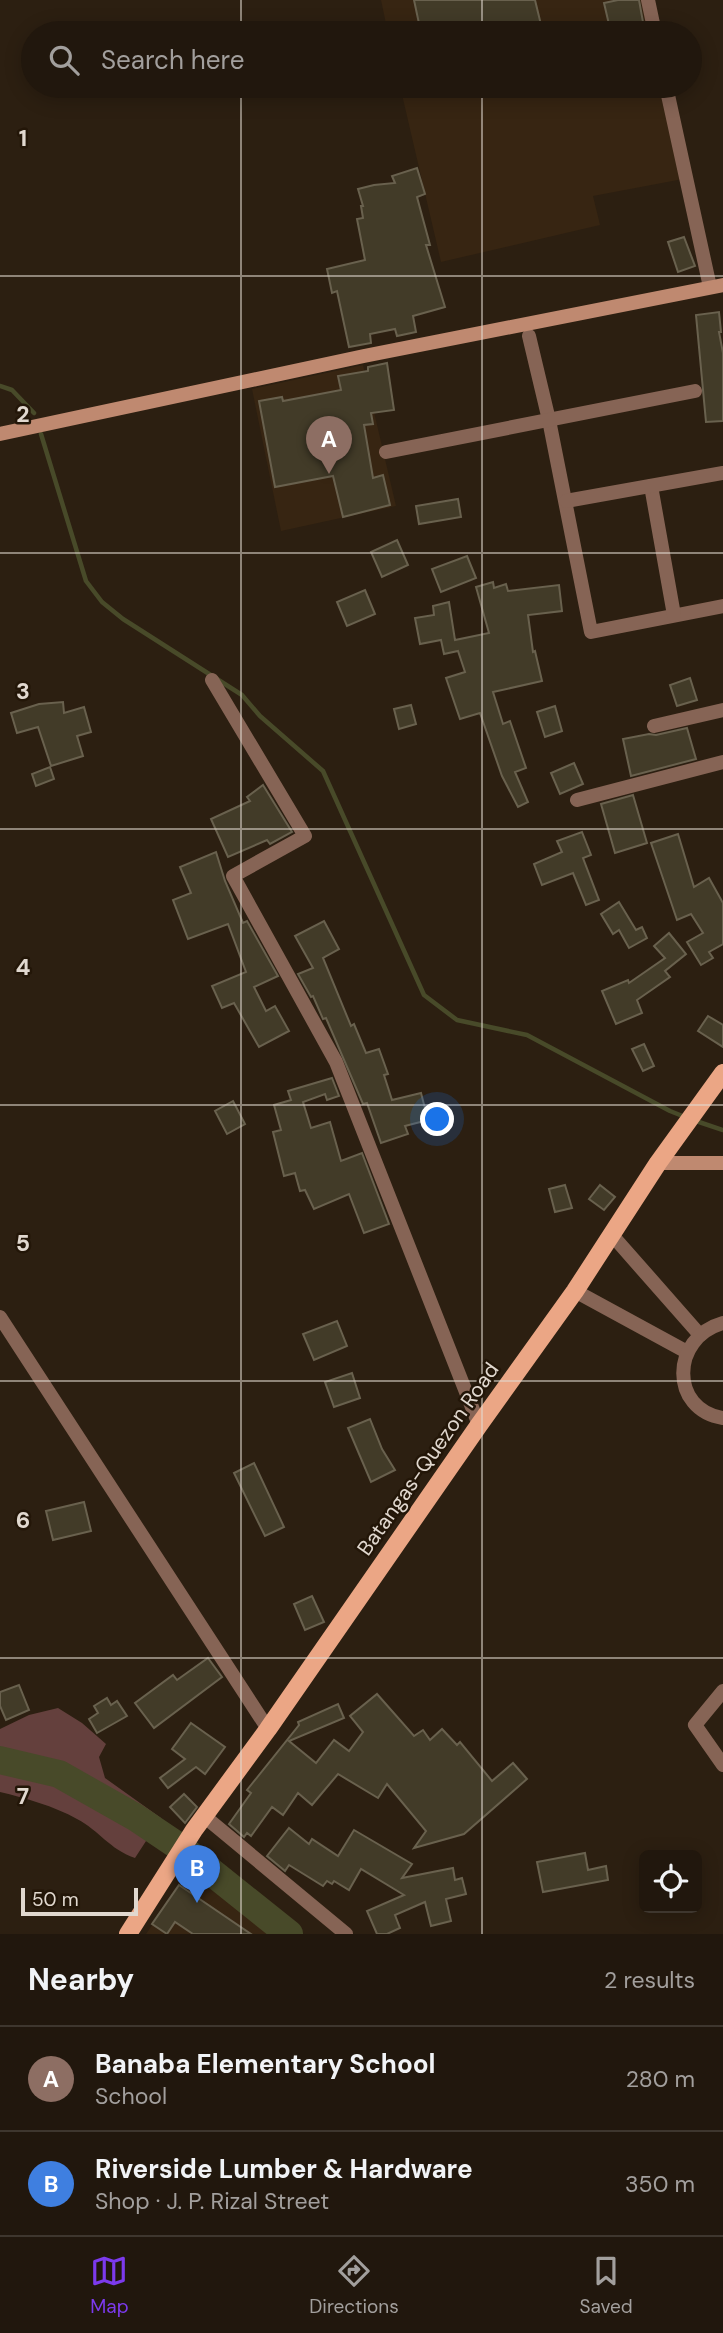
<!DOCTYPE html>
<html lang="en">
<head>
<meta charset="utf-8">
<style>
  :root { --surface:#21170d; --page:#2d241b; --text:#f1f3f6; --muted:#a29f9d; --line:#3e362e; --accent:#7c3aed }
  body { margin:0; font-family:"DM Sans",sans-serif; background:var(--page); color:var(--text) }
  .controls { position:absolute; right:21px; bottom:21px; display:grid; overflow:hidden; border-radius:10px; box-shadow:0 4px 18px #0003 }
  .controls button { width:63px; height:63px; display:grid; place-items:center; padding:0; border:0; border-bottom:2px solid var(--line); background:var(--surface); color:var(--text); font:35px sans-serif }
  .scale { position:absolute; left:21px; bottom:18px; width:117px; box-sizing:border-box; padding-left:7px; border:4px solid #e1d8cf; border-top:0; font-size:19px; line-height:24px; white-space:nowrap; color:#e1d8cf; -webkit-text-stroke:5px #231608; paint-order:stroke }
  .you { position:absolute; left:438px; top:1120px; width:24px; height:24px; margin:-18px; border:5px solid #fff; border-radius:50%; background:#1a73e8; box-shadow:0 0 0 10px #1a73e833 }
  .badge { display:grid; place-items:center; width:46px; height:46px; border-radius:50%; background:var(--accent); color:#fff; font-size:23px; font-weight:700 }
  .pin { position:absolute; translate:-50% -58px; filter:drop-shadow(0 2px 4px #0008) }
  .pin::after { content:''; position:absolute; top:37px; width:24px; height:21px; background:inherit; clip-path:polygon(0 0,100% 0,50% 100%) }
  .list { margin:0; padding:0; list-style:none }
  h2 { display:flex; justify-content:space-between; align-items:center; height:91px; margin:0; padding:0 28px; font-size:30px }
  h2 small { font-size:23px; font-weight:400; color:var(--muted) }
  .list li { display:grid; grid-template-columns:46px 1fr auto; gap:21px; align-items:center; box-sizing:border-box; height:105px; padding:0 28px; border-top:2px solid var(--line) }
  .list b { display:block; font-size:26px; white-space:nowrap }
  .list p { margin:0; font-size:23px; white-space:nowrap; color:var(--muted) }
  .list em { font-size:23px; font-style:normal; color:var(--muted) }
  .icon { flex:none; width:38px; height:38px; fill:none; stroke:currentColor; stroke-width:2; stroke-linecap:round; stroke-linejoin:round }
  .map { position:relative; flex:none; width:723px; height:1934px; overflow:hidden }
  .search { position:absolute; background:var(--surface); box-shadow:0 4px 18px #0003; left:21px; right:21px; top:21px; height:77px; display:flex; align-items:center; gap:18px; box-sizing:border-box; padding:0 24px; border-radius:38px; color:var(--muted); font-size:26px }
  .sheet { height:301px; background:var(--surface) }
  nav { display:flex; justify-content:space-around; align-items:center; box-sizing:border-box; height:98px; border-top:2px solid var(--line); background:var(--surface); font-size:19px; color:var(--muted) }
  nav a { display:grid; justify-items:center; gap:4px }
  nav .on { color:var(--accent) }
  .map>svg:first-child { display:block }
</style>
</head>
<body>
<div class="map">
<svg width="723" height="1934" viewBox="0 0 723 1934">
  <rect width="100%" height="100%" fill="#2c1f11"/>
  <g fill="#372512">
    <polygon points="381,0 645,0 652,33 388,33"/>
    <polygon points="400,86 663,86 683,179 593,196 600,225 441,262"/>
    <polygon points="363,365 396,506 281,531 252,389"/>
    <polygon points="189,1872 268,1934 146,1934"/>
  </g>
  <path fill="#64403d" d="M58,1708l24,15 24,21 -7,13 6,21 56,40 -26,40c-26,-9 -35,-27 -58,-39 -23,-13 -52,-21 -77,-27v-63l29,-14z"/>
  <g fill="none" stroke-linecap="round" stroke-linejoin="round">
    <g stroke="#484a29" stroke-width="4.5">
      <polyline points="0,386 12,390 34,413"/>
      <polyline points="41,434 86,581 102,602 123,619 242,695 260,716 323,771 424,995 457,1020 527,1035 670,1111 685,1117"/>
      <polyline points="693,1120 723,1130"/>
    </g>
    <polyline stroke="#484a29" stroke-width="28" points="0,1760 59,1774 135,1817 184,1850 289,1934"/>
  </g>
  <g fill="#423b28" stroke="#69614e" stroke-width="2">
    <polygon points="414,0 535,0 543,33 421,33"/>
    <polygon points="618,0 639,0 645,33 611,33 604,3"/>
    <polygon points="417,168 425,194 417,197 430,245 426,245 445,307 413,316 416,332 397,336 395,329 370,334 371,343 349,347 337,291 332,293 327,269 365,260 357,219 363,218 361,206 363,206 358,189 374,185 395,183 392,176"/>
    <polygon points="684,237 695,266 678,272 668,242"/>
    <polygon points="719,312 721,332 719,332 723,353 723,421 706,422 696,315"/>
    <polygon points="387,363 394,410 371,413 373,424 364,425 373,478 383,475 390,505 343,517 333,476 275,487 259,401 282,397 283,401 341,390 338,376 368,371 368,367"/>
    <polygon points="458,499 461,517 419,524 416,506"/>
    <polygon points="397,540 408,565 382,577 371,552"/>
    <polygon points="467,556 476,578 441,592 432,569"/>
    <polygon points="493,582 494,588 506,584 508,591 559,585 562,611 528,615 533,652 535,651 542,681 493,692 503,724 510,721 526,768 515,772 528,802 518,807 502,776 480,713 460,719 446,678 465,672 458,651 444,654 441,640 420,644 415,618 434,615 433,606 449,602 455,640 489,633 476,587"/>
    <polygon points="365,590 375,614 347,626 337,602"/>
    <polygon points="690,678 697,700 677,706 670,685"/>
    <polygon points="63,702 64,713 84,707 91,732 77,736 83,756 51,766 38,727 17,733 11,713 39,704"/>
    <polygon points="411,705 416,724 399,729 394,709"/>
    <polygon points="555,706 562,731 545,737 537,712"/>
    <polygon points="687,728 696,759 631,776 623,739 649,734 656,735"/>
    <polygon points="574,763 583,784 560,794 551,773"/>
    <polygon points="50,767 54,779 36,786 32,774"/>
    <polygon points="263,785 292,832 270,844 267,840 228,857 211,819 250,801 247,797"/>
    <polygon points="633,795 647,843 615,853 601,804"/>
    <polygon points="582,832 591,855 583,858 599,900 586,905 573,873 542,885 534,864 562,852 557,841"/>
    <polygon points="678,834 694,887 709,878 723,903 723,944 709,952 713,958 701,965 687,942 703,933 691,914 677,920 651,843"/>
    <polygon points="216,852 225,881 243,923 247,921 278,976 254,987 266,1011 275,1006 289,1031 259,1047 234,1003 222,1008 212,986 246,972 228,924 188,939 173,900 191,893 180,867"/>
    <polygon points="619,902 636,930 642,927 647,938 629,948 619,930 613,934 601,914"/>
    <polygon points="324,921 339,949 323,958 351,1026 354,1024 366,1053 379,1049 388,1074 384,1075 392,1100 421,1093 428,1120 405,1126 408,1134 381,1143 367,1103 363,1104 326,1018 323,1019 313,996 311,997 298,974 313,968 295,936"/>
    <polygon points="669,933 686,954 665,971 670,977 637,1000 642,1013 616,1024 602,991 628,980 629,983 665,958 654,946"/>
    <polygon points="708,1016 723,1025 723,1047 698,1031"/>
    <polygon points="644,1044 654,1066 643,1071 632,1049"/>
    <polygon points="332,1078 339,1096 327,1100 325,1094 303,1102 311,1128 330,1122 341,1161 362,1153 389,1224 364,1233 349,1194 314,1209 305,1190 300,1191 295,1173 284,1176 273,1132 281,1130 274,1105 291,1100 288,1091"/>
    <polygon points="233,1101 245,1124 227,1134 215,1111"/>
    <polygon points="565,1185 572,1208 555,1212 549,1189"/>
    <polygon points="600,1185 615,1197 604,1210 589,1199"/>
    <polygon points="337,1321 347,1346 314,1360 303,1334"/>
    <polygon points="352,1373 360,1398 334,1407 325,1382"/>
    <polygon points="370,1419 382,1449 395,1470 371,1482 348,1428"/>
    <polygon points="254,1463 284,1527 265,1536 234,1473"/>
    <polygon points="84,1502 91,1531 53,1540 46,1511"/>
    <polygon points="312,1596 324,1622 305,1630 294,1604"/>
    <polygon points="208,1658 222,1677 154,1728 135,1703 173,1675 177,1680"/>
    <polygon points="19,1685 29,1710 6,1720 0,1706 0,1692"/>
    <polygon points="377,1694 414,1736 423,1730 430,1740 442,1729 457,1745 460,1742 492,1781 513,1763 527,1779 464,1834 414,1848 426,1831 387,1784 378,1798 338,1774 312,1805 298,1793 283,1815 272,1807 251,1836 247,1833 244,1837 229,1824 251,1793 247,1790 299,1725 298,1722 338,1704 344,1718 289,1741 316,1763 334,1740 349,1751 363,1732 350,1716"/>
    <polygon points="107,1698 111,1705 117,1701 127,1716 97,1733 89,1719 98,1713 94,1706"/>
    <polygon points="191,1723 225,1747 205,1774 196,1767 168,1788 160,1778 185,1759 172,1749"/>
    <polygon points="184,1794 197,1807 185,1823 170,1807"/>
    <polygon points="289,1828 309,1844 312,1839 338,1856 354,1830 412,1864 402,1878 453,1868 455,1880 462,1878 466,1894 446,1899 451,1921 431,1926 425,1902 395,1915 400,1928 387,1934 377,1934 367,1911 404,1895 361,1869 349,1890 334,1881 332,1884 327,1881 323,1886 289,1865 285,1871 267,1856"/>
    <polygon points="585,1853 588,1870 606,1866 608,1880 543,1892 537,1862"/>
    <polygon points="179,1885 251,1934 193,1934 175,1922 167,1934 152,1924"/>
  </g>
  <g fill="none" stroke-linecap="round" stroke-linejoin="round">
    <g stroke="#866455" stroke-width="14">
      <polyline points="648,0 655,33"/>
      <polyline points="666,86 710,287"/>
      <polyline points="529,336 549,420 591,632 723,606"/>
      <polyline points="386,452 695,391"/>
      <polyline points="651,486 674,615"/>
      <polyline points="566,501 723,473"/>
      <polyline points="212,680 305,836 233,876 336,1062 479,1425"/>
      <polyline points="654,726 723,710"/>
      <polyline points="577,800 723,762"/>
      <polyline points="612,1235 700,1335"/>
      <polyline points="575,1291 687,1352"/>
      <polyline points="0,1317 268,1729"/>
      <path d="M723,1323c-53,15 -53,87 0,95"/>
      <polyline points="723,1691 695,1725 723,1765"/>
      <polyline points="204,1816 346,1934"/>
    </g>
    <g stroke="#bf8970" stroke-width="14">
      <polyline points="0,434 364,356 723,285"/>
      <polyline points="658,1163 723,1163"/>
    </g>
    <polyline stroke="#eba685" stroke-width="18" points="128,1934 194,1830 268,1729 479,1425 575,1291 658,1163 723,1073"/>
  </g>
  <path fill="none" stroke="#e1d8cf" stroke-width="2" stroke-opacity="0.55" d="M241,0v33M482,0v33M241,86v1848M482,86v1848M0,276h723M0,553h723M0,829h723M0,1105h723M0,1381h723M0,1658h723"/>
  <g text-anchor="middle" stroke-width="5" stroke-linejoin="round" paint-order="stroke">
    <g font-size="21" fill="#e1d8cf" stroke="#231608">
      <text transform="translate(428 1459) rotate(-55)" y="7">Batangas-Quezon Road</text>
    </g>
  </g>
  <g font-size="23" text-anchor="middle" font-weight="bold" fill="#e1d8cf" stroke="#231608" stroke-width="5" stroke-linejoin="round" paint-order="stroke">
    <text x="23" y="146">1</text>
    <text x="23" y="422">2</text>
    <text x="23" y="699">3</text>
    <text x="23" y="975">4</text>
    <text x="23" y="1251">5</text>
    <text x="23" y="1528">6</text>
    <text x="23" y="1804">7</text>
  </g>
</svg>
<div class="controls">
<button><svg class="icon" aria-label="locate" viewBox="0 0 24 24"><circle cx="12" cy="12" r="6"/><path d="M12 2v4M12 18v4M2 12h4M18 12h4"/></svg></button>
</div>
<div class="scale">50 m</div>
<div class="you"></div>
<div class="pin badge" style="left:329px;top:474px;background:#8d6e63">A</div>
<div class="pin badge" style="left:197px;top:1903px;background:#3f7fe0">B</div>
<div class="search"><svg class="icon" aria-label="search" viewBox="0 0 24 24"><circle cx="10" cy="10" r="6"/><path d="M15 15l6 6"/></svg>Search here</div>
</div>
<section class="sheet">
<h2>Nearby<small>2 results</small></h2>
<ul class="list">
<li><span class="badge" style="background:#8d6e63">A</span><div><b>Banaba Elementary School</b><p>School</p></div><em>280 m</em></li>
<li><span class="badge" style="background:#3f7fe0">B</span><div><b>Riverside Lumber &amp; Hardware</b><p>Shop · J. P. Rizal Street</p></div><em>350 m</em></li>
</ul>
</section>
<nav>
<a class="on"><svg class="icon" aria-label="map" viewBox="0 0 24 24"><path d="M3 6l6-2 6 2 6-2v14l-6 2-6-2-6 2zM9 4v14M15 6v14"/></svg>Map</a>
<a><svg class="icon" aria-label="directions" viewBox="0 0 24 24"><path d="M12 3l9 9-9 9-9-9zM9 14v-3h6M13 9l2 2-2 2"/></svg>Directions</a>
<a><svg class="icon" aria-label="saved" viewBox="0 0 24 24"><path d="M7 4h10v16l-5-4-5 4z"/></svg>Saved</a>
</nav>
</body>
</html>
